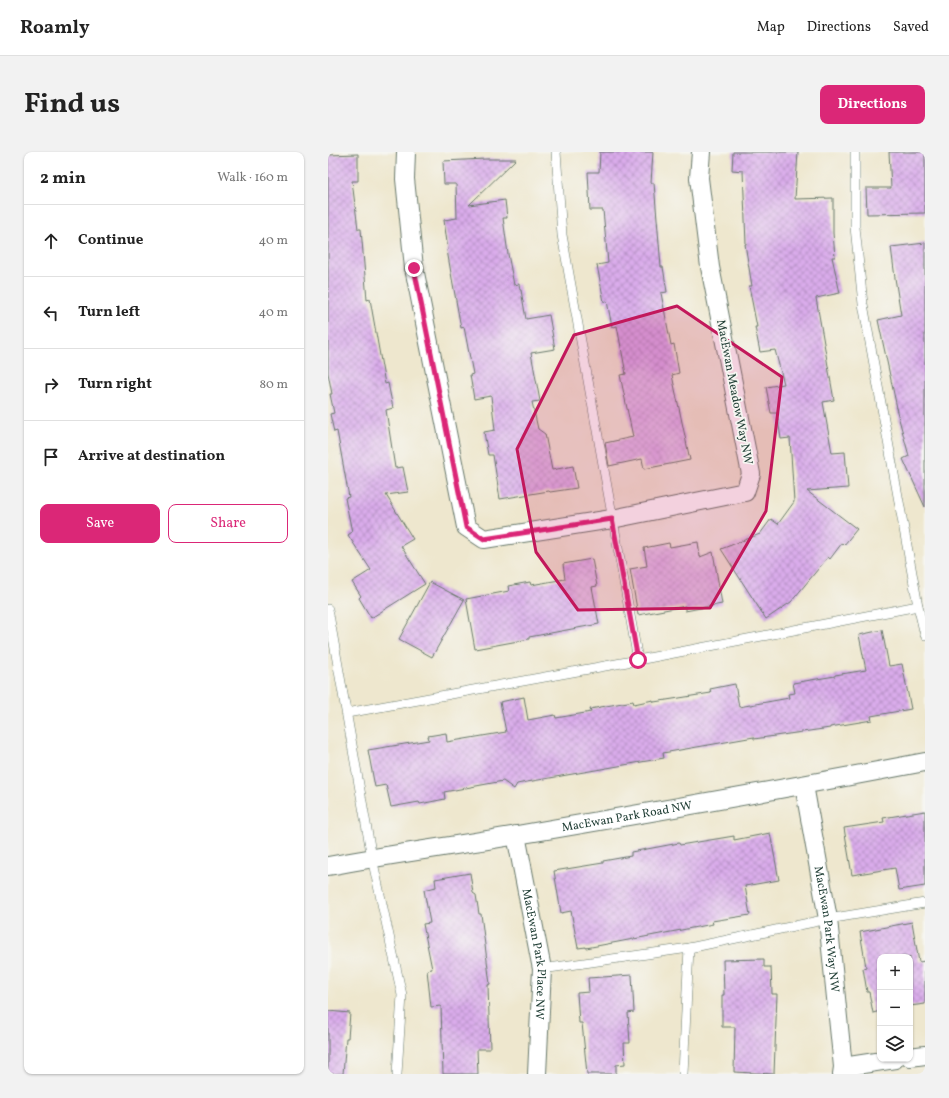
<!DOCTYPE html>
<html lang="en">
<head>
<meta charset="utf-8">
<style>
  :root { --surface:#fff; --page:#f2f2f2; --text:#222; --muted:#767676; --line:#e0e0e0; --accent:#db2777 }
  body { margin:0; font-family:Vollkorn,serif; background:var(--page); color:var(--text) }
  .controls { position:absolute; right:12px; bottom:12px; display:grid; overflow:hidden; border-radius:8px; box-shadow:0 1px 3px #0004 }
  .controls button { width:36px; height:36px; display:grid; place-items:center; padding:0; border:0; border-bottom:1px solid var(--line); background:var(--surface); color:var(--text); font:20px sans-serif }
  .stop { position:absolute; width:12px; height:12px; margin:-9px; border:3px solid #db2777; border-radius:50%; background:#fff }
  .stop.end { background:#db2777; border-color:#fff; box-shadow:0 1px 4px #0008 }
  .list { margin:0; padding:0; list-style:none }
  h2 { display:flex; justify-content:space-between; align-items:center; height:52px; margin:0; padding:0 16px; font-size:17px }
  h2 small { font-size:13px; font-weight:400; color:var(--muted) }
  .list li { display:grid; grid-template-columns:26px 1fr auto; gap:12px; align-items:center; box-sizing:border-box; height:72px; padding:0 16px; border-top:1px solid var(--line) }
  .list b { display:block; font-size:15px; white-space:nowrap }
  .list em { font-size:13px; font-style:normal; color:var(--muted) }
  .actions { display:flex; gap:8px; padding:12px 16px }
  .actions a { flex:1; padding:9px 0; border:1px solid var(--accent); border-radius:8px; text-align:center; font-size:14px; color:var(--accent) }
  .actions .main { background:var(--accent); color:#fff }
  .icon { flex:none; width:22px; height:22px; fill:none; stroke:currentColor; stroke-width:2; stroke-linecap:round; stroke-linejoin:round }
  .map { position:relative; flex:none; width:597px; height:922px; overflow:hidden; border-radius:8px }
  header { display:flex; align-items:center; gap:24px; box-sizing:border-box; height:56px; padding:0 20px; background:var(--surface); border-bottom:1px solid var(--line) }
  header strong { font-size:19px }
  nav { display:flex; gap:22px; margin-inline-start:auto; font-size:14px }
  .intro { display:flex; align-items:center; justify-content:space-between; box-sizing:border-box; height:96px; padding:0 24px }
  h1 { margin:0; font-size:28px }
  .button { padding:10px 18px; border-radius:8px; background:var(--accent); color:#fff; font-size:14px; font-weight:700 }
  main { display:flex; gap:24px; padding:0 24px }
  aside { flex:1; background:var(--surface); border-radius:8px; box-shadow:0 1px 3px #0004 }
  .map>svg:first-child { display:block }
</style>
</head>
<body>
<header>
<strong>Roamly</strong>
<nav><a>Map</a><a>Directions</a><a>Saved</a></nav>
</header>
<div class="intro"><h1>Find us</h1><a class="button">Directions</a></div>
<main>
<aside>
<h2>2 min<small>Walk · 160 m</small></h2>
<ul class="list">
<li><svg class="icon" aria-label="ahead" viewBox="0 0 24 24"><path d="M12 20V5M6 11l6-6 6 6"/></svg><div><b>Continue</b></div><em>40 m</em></li>
<li><svg class="icon" aria-label="left" viewBox="0 0 24 24"><path d="M17 20v-9H6M10 6l-5 5 5 5"/></svg><div><b>Turn left</b></div><em>40 m</em></li>
<li><svg class="icon" aria-label="right" viewBox="0 0 24 24"><path d="M7 20v-9h11M14 6l5 5-5 5"/></svg><div><b>Turn right</b></div><em>80 m</em></li>
<li><svg class="icon" aria-label="arrive" viewBox="0 0 24 24"><path d="M6 21V4h12l-3 4 3 4H6"/></svg><div><b>Arrive at destination</b></div></li>
</ul>
<div class="actions"><a class="main">Save</a><a>Share</a></div>
</aside>
<div class="map">
<svg width="597" height="922" viewBox="0 0 597 922">
  <defs>
    <pattern id="building-cross-hatch" width="8" height="8" patternUnits="userSpaceOnUse"><rect width="8" height="8" fill="#daaceb"/><path d="M0 0l8 8M0 8l8-8" fill="none" stroke="#b08dbf"/></pattern>
  </defs>
  <rect width="100%" height="100%" fill="#f6f6f2"/>
  <filter id="ink" filterUnits="userSpaceOnUse"><feTurbulence type="fractalNoise" baseFrequency=".025" numOctaves="2"/><feDisplacementMap in="SourceGraphic" scale="8" xChannelSelector="R" yChannelSelector="G"/><feConvolveMatrix kernelMatrix="1 2 1 2 8 2 1 2 1" color-interpolation-filters="sRGB"/></filter>
  <filter id="wash" filterUnits="userSpaceOnUse"><feTurbulence type="fractalNoise" baseFrequency=".012" numOctaves="4" result="noise"/><feDisplacementMap in="SourceGraphic" scale="16" xChannelSelector="R" yChannelSelector="G"/><feGaussianBlur stdDeviation="0.9" result="paint"/><feColorMatrix in="noise" values="0 0 0 0 0 0 0 0 0 0 0 0 0 0 0 0 0 1.4 0 .05"/><feComposite in="paint" operator="in"/></filter>
  <g filter="url(#wash)">
    <rect width="100%" height="100%" fill="#eee7ce"/>
    <g id="blocks">
      <g fill="url(#building-cross-hatch)">
        <polygon points="272,0 325,0 323,31 326,31 333,115 335,115 339,140 333,141 343,193 346,192 351,221 344,223 362,308 316,317 314,307 281,314 277,291 305,285 292,223 298,222 289,174 284,175 279,149 276,150 269,113 280,111 275,58 262,58 260,20 271,20"/>
        <polygon points="405,0 470,0 467,47 505,46 505,81 507,105 504,105 512,141 488,146 506,248 495,250 504,301 517,300 520,336 479,339 529,377 516,393 514,391 502,407 500,405 463,450 438,467 393,397 432,382 443,367 450,372 466,350 462,286 453,287 449,261 443,261 438,235 456,232 447,198 432,200 427,175 429,175 421,134 424,134 417,92 418,92 415,19 404,18"/>
        <polygon points="561,0 597,0 597,61 539,62 538,36 563,36"/>
        <polygon points="30,2 30,29 24,29 30,77 33,77 39,148 42,147 57,232 60,231 65,256 58,258 67,316 75,315 80,340 58,343 85,387 73,394 97,432 43,466 31,446 33,444 24,430 43,418 20,383 24,380 17,346 21,345 9,279 6,280 2,262 6,261 2,242 4,242 0,221 0,3"/>
        <polygon points="158,7 188,7 141,53 177,48 179,66 175,66 180,102 186,133 191,132 192,138 193,138 198,167 221,163 227,197 203,201 212,249 204,250 210,277 217,282 224,318 245,314 249,336 222,340 221,339 172,347 165,303 160,303 156,280 167,278 163,244 146,247 142,223 145,222 136,175 133,176 123,121 119,98 120,98 116,68 129,66 128,32 116,32 115,9"/>
        <polygon points="597,91 597,355 575,307 581,304 568,256 569,256 550,168 573,163 567,126 563,95"/>
        <polygon points="370,390 372,405 385,400 394,452 357,459 357,454 310,463 302,417 319,414 316,396 341,391 342,395"/>
        <polygon points="264,407 269,434 264,435 271,472 201,485 201,487 147,497 138,447 181,439 180,434 202,430 203,433 237,427 235,412"/>
        <polygon points="102,430 136,448 104,505 71,487"/>
        <polygon points="554,478 561,514 574,512 583,557 543,564 544,568 502,575 502,576 426,587 426,585 335,601 336,606 199,630 189,632 186,637 175,629 116,640 117,647 92,652 91,650 63,655 58,633 47,635 40,598 101,588 100,584 118,581 119,590 178,580 172,550 196,545 200,568 227,563 228,566 263,560 262,557 305,549 306,552 325,548 326,550 383,541 382,537 407,532 411,555 461,546 460,542 467,541 465,531 507,524 507,523 538,518 531,483"/>
        <polygon points="597,659 597,734 571,738 567,716 524,723 516,676 556,670 555,666"/>
        <polygon points="442,681 451,728 417,734 422,763 384,769 385,772 258,796 258,795 250,796 243,759 233,761 226,719 275,711 275,709 303,704 303,700 351,691 352,693 406,684 406,688"/>
        <polygon points="142,721 145,741 148,743 151,762 153,762 162,832 160,833 162,897 149,897 150,922 115,922 113,854 103,855 99,818 104,817 95,772 102,771 96,738 108,735 107,727"/>
        <polygon points="584,770 591,810 597,809 597,852 582,854 582,805 552,805 552,859 545,861 541,840 539,840 535,816 538,815 532,780"/>
        <polygon points="436,807 436,815 443,815 444,842 449,842 446,922 406,920 407,875 394,875 394,843 396,843 395,808"/>
        <polygon points="304,823 306,860 300,861 302,891 296,891 297,912 288,913 288,922 259,922 254,871 251,871 249,841 261,840 260,826"/>
        <polygon points="0,859 22,861 20,886 18,886 15,922 0,922"/>
      </g>
    </g>
  </g>
  <g filter="url(#ink)">
    <use href="#blocks" fill-opacity="0" stroke="#67786a" stroke-width="1"/>
    <g fill="none" stroke-linecap="round" stroke-linejoin="round">
      <defs>
        <g id="service">
          <polyline points="228,0 234,83 310,508"/>
          <polyline points="527,0 527,75 535,152 590,454 597,483"/>
          <polyline points="0,457 44,706 74,843 69,922"/>
          <polyline points="19,561 310,508 590,454"/>
          <polyline points="214,817 361,796 500,767 597,751"/>
          <polyline points="355,922 361,796"/>
        </g>
        <g id="minor">
          <polyline points="78,0 77,27 86,116 138,375 156,387 284,367 417,340 423,322 382,115 371,26 373,0"/>
          <path id="s1" d="M476,633l24,134 15,148 -1,7"/>
          <path id="s2" d="M188,683l26,134 -5,105"/>
          <path id="s3" d="M0,714c63,-12 126,-20 189,-31 136,-23 272,-47 408,-73"/>
          <polyline points="582,905 597,903"/>
          <polyline points="515,915 567,907"/>
        </g>
      </defs>
      <use href="#service" stroke="#67786a" stroke-width="10"/>
      <use href="#minor" stroke="#67786a" stroke-width="20"/>
      <use href="#service" stroke="#fff" stroke-width="9"/>
      <use href="#minor" stroke="#fff" stroke-width="18"/>
    </g>
  </g>
  <g fill="none" stroke-linecap="round" stroke-linejoin="round" filter="url(#ink)">
    <polyline stroke="#db2777" stroke-width="5" points="86,116 138,375 156,387 284,367 310,508"/>
  </g>
  <path fill="#c2185b" fill-opacity="0.2" stroke="#c2185b" stroke-width="3" stroke-linejoin="round" d="M349,154l105,71 -16,134 -56,97 -132,2 -42,-58 -19,-103 57,-114z"/>
  <g text-anchor="middle" stroke-width="3.5" stroke-linejoin="round" paint-order="stroke">
    <g font-size="12" fill="#1f3d34" stroke="#f6f6f2">
      <text transform="translate(407 240) rotate(79)" y="4">MacEwan Meadow Way NW</text>
      <text dy="4" stroke="none"><textPath href="#s3" startOffset="303">MacEwan Park Road NW</textPath></text>
      <text dy="4" stroke="none"><textPath href="#s1" startOffset="146">MacEwan Park Way NW</textPath></text>
      <text dy="4" stroke="none"><textPath href="#s2" startOffset="121">MacEwan Park Place NW</textPath></text>
    </g>
  </g>
</svg>
<div class="controls">
<button>+</button>
<button>−</button>
<button><svg class="icon" aria-label="layers" viewBox="0 0 24 24"><path d="M12 4l9 5-9 5-9-5zM3 14l9 5 9-5"/></svg></button>
</div>
<div class="stop" style="left:310px;top:508px"></div>
<div class="stop end" style="left:86px;top:116px"></div>
</div>
</main>
</body>
</html>
